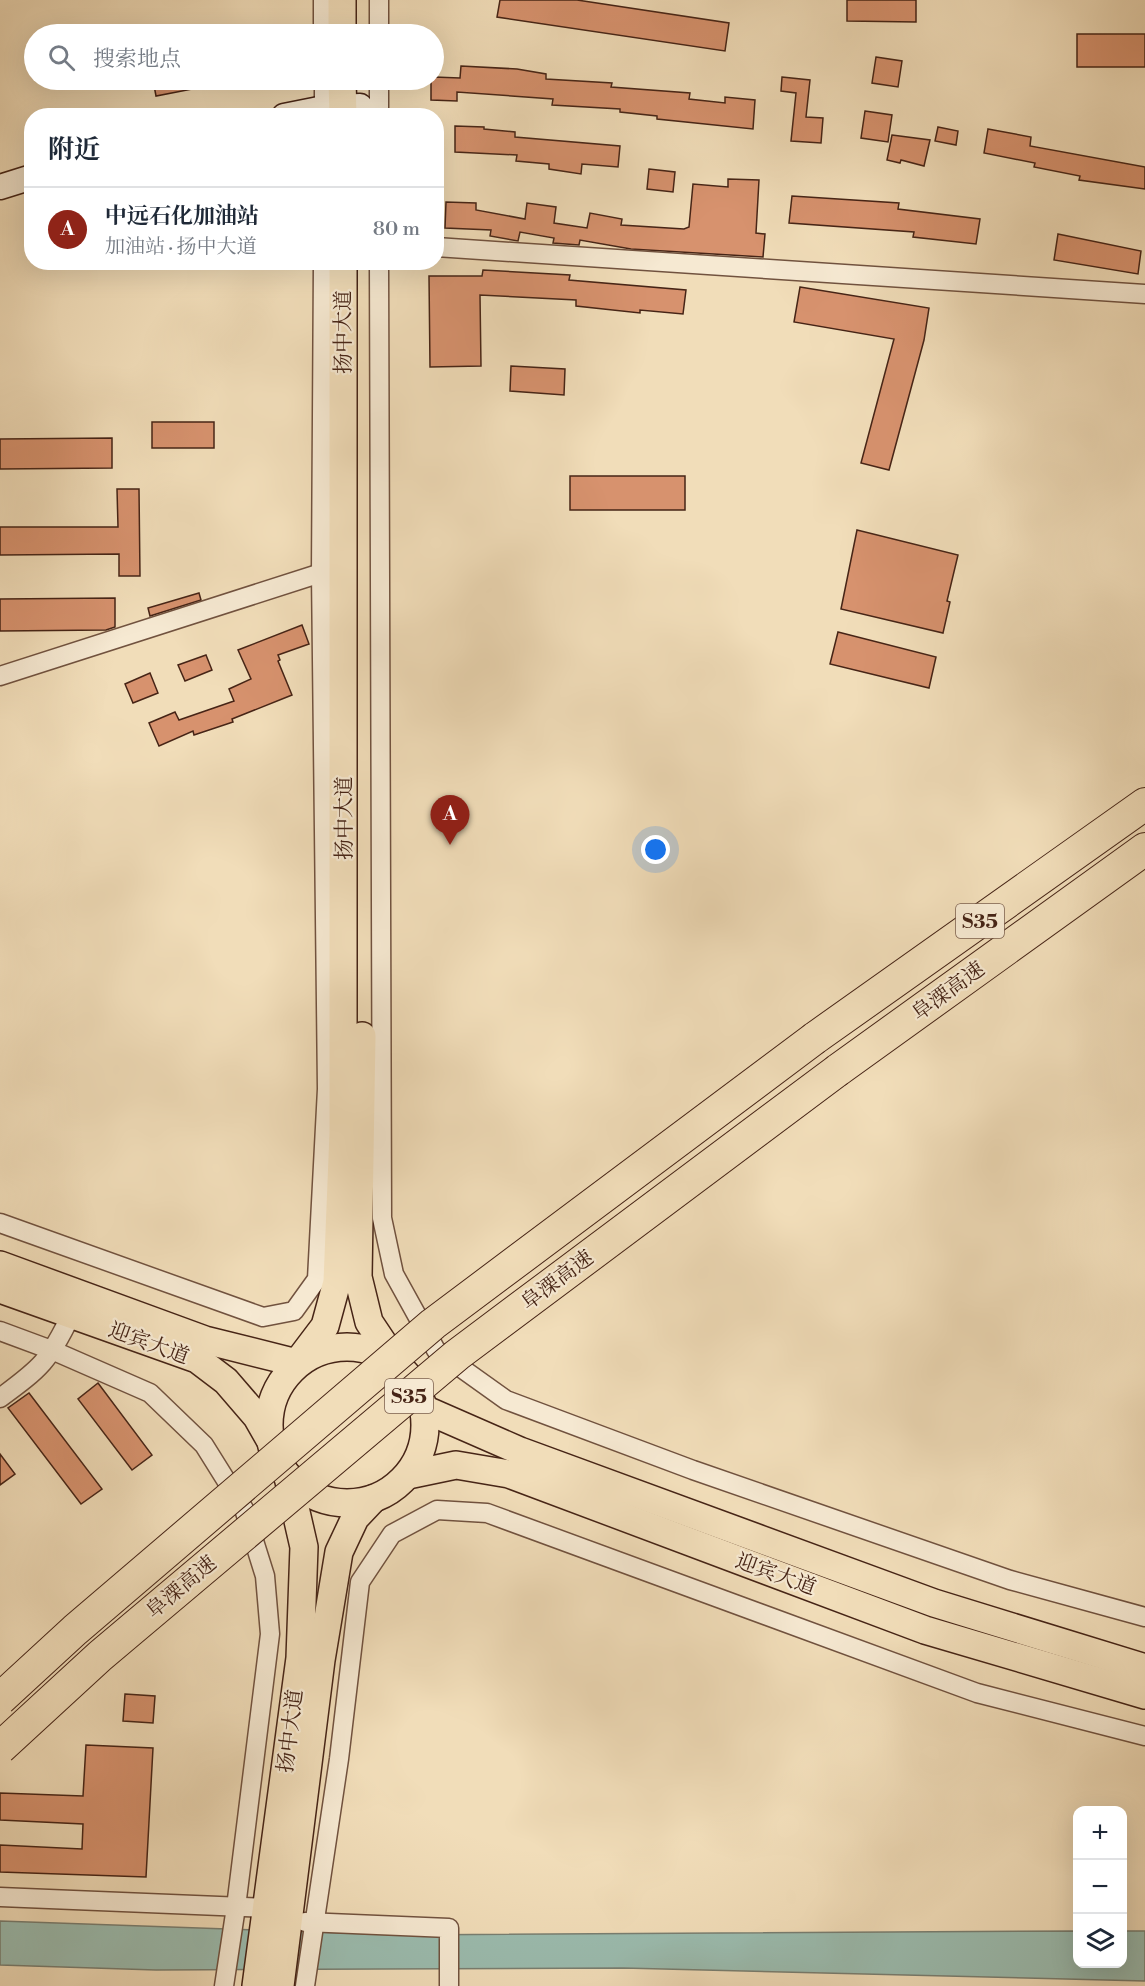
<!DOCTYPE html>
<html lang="zh">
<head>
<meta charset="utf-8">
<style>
  :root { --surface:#fff; --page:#f6f6f7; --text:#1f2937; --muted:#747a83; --line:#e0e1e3; --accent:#8f2418 }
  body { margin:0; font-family:"Libre Bodoni","Noto Serif SC",serif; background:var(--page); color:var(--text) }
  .controls { position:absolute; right:18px; bottom:18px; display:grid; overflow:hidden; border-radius:12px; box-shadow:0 6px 24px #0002 }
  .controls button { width:54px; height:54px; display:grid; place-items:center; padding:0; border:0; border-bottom:2px solid var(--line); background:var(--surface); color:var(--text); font:30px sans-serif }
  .you { position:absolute; left:656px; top:850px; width:21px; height:21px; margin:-15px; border:4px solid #fff; border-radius:50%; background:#1a73e8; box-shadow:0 0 0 9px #1a73e833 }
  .badge { display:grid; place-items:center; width:39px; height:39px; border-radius:50%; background:var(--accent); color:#fff; font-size:20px; font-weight:700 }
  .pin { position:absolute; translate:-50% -50px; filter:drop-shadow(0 2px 3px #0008) }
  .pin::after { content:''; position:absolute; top:32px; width:21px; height:18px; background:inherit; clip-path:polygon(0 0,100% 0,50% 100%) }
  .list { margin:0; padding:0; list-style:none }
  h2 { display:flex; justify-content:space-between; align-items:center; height:78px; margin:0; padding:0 24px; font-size:26px }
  h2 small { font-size:20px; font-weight:400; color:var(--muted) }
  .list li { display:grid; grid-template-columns:39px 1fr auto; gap:18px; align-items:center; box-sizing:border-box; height:84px; padding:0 24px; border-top:2px solid var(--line) }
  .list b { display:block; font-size:22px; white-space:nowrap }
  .list p { margin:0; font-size:20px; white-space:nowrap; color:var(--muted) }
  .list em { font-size:20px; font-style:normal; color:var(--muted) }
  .icon { flex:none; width:33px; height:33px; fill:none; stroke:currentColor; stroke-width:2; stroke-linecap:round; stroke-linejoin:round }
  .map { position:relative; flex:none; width:1145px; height:1986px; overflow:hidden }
  .search { position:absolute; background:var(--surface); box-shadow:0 6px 24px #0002; left:24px; top:24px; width:420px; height:66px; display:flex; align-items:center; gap:15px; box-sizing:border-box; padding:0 21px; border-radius:33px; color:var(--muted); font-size:22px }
  .panel { position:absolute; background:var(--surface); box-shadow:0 6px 24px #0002; left:24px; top:108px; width:420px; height:162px; border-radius:24px }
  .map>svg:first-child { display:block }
</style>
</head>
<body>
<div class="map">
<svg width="1145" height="1986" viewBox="0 0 1145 1986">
  <rect width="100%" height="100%" fill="#f1ddb9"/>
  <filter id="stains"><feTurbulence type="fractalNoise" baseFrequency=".00333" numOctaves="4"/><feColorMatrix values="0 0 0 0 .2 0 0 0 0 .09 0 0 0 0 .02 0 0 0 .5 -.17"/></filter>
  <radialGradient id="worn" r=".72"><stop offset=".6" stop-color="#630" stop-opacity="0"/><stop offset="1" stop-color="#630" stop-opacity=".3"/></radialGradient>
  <polygon fill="#9bbcaf" stroke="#797f72" stroke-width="1.5" points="0,1921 401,1935 1077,1931 1078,1964 1122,1964 1123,1931 1145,1931 1145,1981 623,1968 156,1970 0,1965"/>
  <g fill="#d7926e" stroke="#462416" stroke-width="1.5">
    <polygon points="500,0 577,0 729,23 725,51 497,17"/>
    <polygon points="847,0 916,0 916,22 847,21"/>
    <rect x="1077" y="34" width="68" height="33"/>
    <polygon points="876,57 902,61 898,87 872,83"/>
    <polygon points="461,66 517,69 546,74 546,79 612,83 611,87 690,93 689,99 725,103 725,97 755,100 753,129 657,119 657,116 620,112 620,109 552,105 553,99 457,92 457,101 431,100 431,80 434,77 460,78"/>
    <polygon points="782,77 810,80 806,117 823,118 821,143 791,141 796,93 781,91"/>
    <polygon points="153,80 208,80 208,86 156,96"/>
    <polygon points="865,111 892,115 888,142 861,138"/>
    <polygon points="455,126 484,127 484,129 515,132 515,137 620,146 618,167 582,164 581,174 549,169 549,164 516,161 517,155 455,152"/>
    <polygon points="938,127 958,131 956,145 935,141"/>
    <polygon points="988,129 1031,137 1030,146 1145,167 1145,189 1079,180 1080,176 1034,167 1035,163 984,153"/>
    <polygon points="892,135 930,140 924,166 901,160 900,163 887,160"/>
    <polygon points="649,169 675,172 673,192 647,189"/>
    <polygon points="728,179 759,180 756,233 765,234 763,257 631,249 580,240 579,245 553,243 554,238 520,232 518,241 490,236 491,230 445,228 446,202 476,203 476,210 525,219 527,203 556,207 554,223 587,228 590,213 622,219 621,225 684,229 689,227 693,184 728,187"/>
    <polygon points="792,196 899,203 898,209 980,219 976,244 913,237 914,232 789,223"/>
    <polygon points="1058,234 1141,251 1138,274 1054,260"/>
    <polygon points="483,270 570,275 569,280 686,290 683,314 640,310 640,313 576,306 576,300 480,295 481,366 430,367 429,276 482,276"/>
    <polygon points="800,287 929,308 924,340 889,470 861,463 894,339 794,322"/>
    <polygon points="511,366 565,369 564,395 510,391"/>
    <rect x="152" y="422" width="62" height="26"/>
    <polygon points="112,438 112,468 0,469 0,439"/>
    <rect x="570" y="476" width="115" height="34"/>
    <polygon points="117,489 139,489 140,576 119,576 119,554 0,555 0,527 118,527"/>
    <polygon points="857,530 958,555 947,601 950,602 943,633 841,609"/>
    <polygon points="199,593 201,600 150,616 148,608"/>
    <polygon points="115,598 115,627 106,630 0,631 0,599"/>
    <polygon points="302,625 309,644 278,655 280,660 278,661 292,695 232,719 233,722 194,735 193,731 159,746 149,723 175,712 179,720 234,701 229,689 251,679 238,650"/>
    <polygon points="838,632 936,657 929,688 830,664"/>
    <polygon points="206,655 212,670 185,681 178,665"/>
    <polygon points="150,673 158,693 133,703 125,684"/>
    <polygon points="98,1383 152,1455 132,1470 78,1399"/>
    <polygon points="29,1393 102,1489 81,1504 8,1408"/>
    <polygon points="0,1454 15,1474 0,1485"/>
    <polygon points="125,1694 155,1696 153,1723 123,1721"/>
    <polygon points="86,1745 153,1748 146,1877 0,1872 0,1845 82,1849 83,1824 0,1820 0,1793 83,1796"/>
  </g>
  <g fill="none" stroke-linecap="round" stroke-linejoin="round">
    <defs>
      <g id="street">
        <polyline points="323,0 323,34"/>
        <polyline points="379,0 379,34"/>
        <polyline points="324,80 324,116"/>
        <polyline points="379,80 379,116"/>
        <polyline points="436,247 1145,294"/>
        <polyline points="379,262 382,1218 394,1274 436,1350 506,1400 693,1470 1010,1580 1145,1617"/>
        <polyline points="0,676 321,573"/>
        <polyline points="0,1223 263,1317 294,1311 317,1279 327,1089 321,573 323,262"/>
        <polyline points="0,1331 54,1351 150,1393 204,1445 244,1509 265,1576 270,1634 236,1907 224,1986"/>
        <path d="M0,1398c41,-30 49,-37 71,-83"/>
        <polyline points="0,1897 267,1908"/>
        <polyline points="305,1922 449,1928 449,1986"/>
        <polyline points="305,1986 339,1759 360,1582 392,1534 437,1510 487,1513 977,1693 1145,1736"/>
      </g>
      <g id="secondary">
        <polyline points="284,116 324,108 360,106"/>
        <polyline points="0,187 32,177"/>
      </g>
      <g id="primary">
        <polyline points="342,0 342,34"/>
        <polyline points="342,80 343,116"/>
        <polyline points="362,1036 358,1277 369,1322 397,1364"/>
        <polyline points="0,1265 205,1340 297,1363 325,1326 337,1282 343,1133 343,262"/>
        <polyline points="0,1289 197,1359 226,1381 257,1417 269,1438"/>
        <circle cx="347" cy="1425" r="78"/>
        <polyline points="424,1409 520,1451 934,1603 1145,1668"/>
        <polyline points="408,1475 456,1465 509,1474 925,1630 1145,1695"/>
        <polyline points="256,1986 300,1658 304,1547 288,1477"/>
        <polyline points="280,1986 321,1660 339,1552 355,1518 373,1499"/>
      </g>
      <g id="highway">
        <polyline points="815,1038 1145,804"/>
        <polyline points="838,1070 1145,849"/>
      </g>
    </defs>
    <use href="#street" stroke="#71523f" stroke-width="21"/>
    <use href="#secondary" stroke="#462416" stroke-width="27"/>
    <use href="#primary" stroke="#462416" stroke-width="30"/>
    <use href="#highway" stroke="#462416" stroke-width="34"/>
    <use href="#street" stroke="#f6e9d2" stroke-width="18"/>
    <use href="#secondary" stroke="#f6e9d2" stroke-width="24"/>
    <use href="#primary" stroke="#f1ddb9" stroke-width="27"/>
    <use href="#highway" stroke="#f1ddb9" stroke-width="32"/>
    <defs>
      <g id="highway-bridge">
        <polyline points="0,1699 75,1630 433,1324 815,1038"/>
        <polyline points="0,1748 100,1656 457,1355 838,1070"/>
      </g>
    </defs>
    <use href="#highway-bridge" stroke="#462416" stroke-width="34" stroke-linecap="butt"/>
    <use href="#highway-bridge" stroke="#f1ddb9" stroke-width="32"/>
  </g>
  <g text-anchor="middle" stroke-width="4.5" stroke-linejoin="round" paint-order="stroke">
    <g fill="#f6e9d2" stroke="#7b5f4e" stroke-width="1.5">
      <rect x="956" y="904" width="48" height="34" rx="4.5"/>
      <rect x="385" y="1379" width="48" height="34" rx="4.5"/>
    </g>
    <g font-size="20" font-weight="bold" fill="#462416">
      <text x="980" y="928">S35</text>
      <text x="409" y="1403">S35</text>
    </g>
    <g font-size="21" fill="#462416" stroke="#f6e9d2">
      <text transform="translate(343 332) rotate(-90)" y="7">扬中大道</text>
      <text transform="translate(344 818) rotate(-90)" y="7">扬中大道</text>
      <text transform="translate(948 991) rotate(-36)" y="7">阜溧高速</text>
      <text transform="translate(557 1280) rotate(-37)" y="7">阜溧高速</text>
      <text transform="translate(149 1343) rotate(20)" y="7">迎宾大道</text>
      <text transform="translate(776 1574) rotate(20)" y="7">迎宾大道</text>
      <text transform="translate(181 1587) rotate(-40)" y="7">阜溧高速</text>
      <text transform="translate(290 1731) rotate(-83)" y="7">扬中大道</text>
    </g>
  </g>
  <rect width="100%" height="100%" filter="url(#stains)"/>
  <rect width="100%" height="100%" fill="url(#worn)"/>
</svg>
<div class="controls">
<button>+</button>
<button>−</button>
<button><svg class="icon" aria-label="layers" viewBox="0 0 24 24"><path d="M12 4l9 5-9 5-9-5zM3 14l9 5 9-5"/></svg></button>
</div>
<div class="you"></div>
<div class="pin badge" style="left:450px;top:845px">A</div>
<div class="search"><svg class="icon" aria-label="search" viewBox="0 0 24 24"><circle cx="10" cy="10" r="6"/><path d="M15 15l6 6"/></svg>搜索地点</div>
<section class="panel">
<h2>附近<small></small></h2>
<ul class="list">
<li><span class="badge">A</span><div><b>中远石化加油站</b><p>加油站 · 扬中大道</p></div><em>80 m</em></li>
</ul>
</section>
</div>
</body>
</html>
